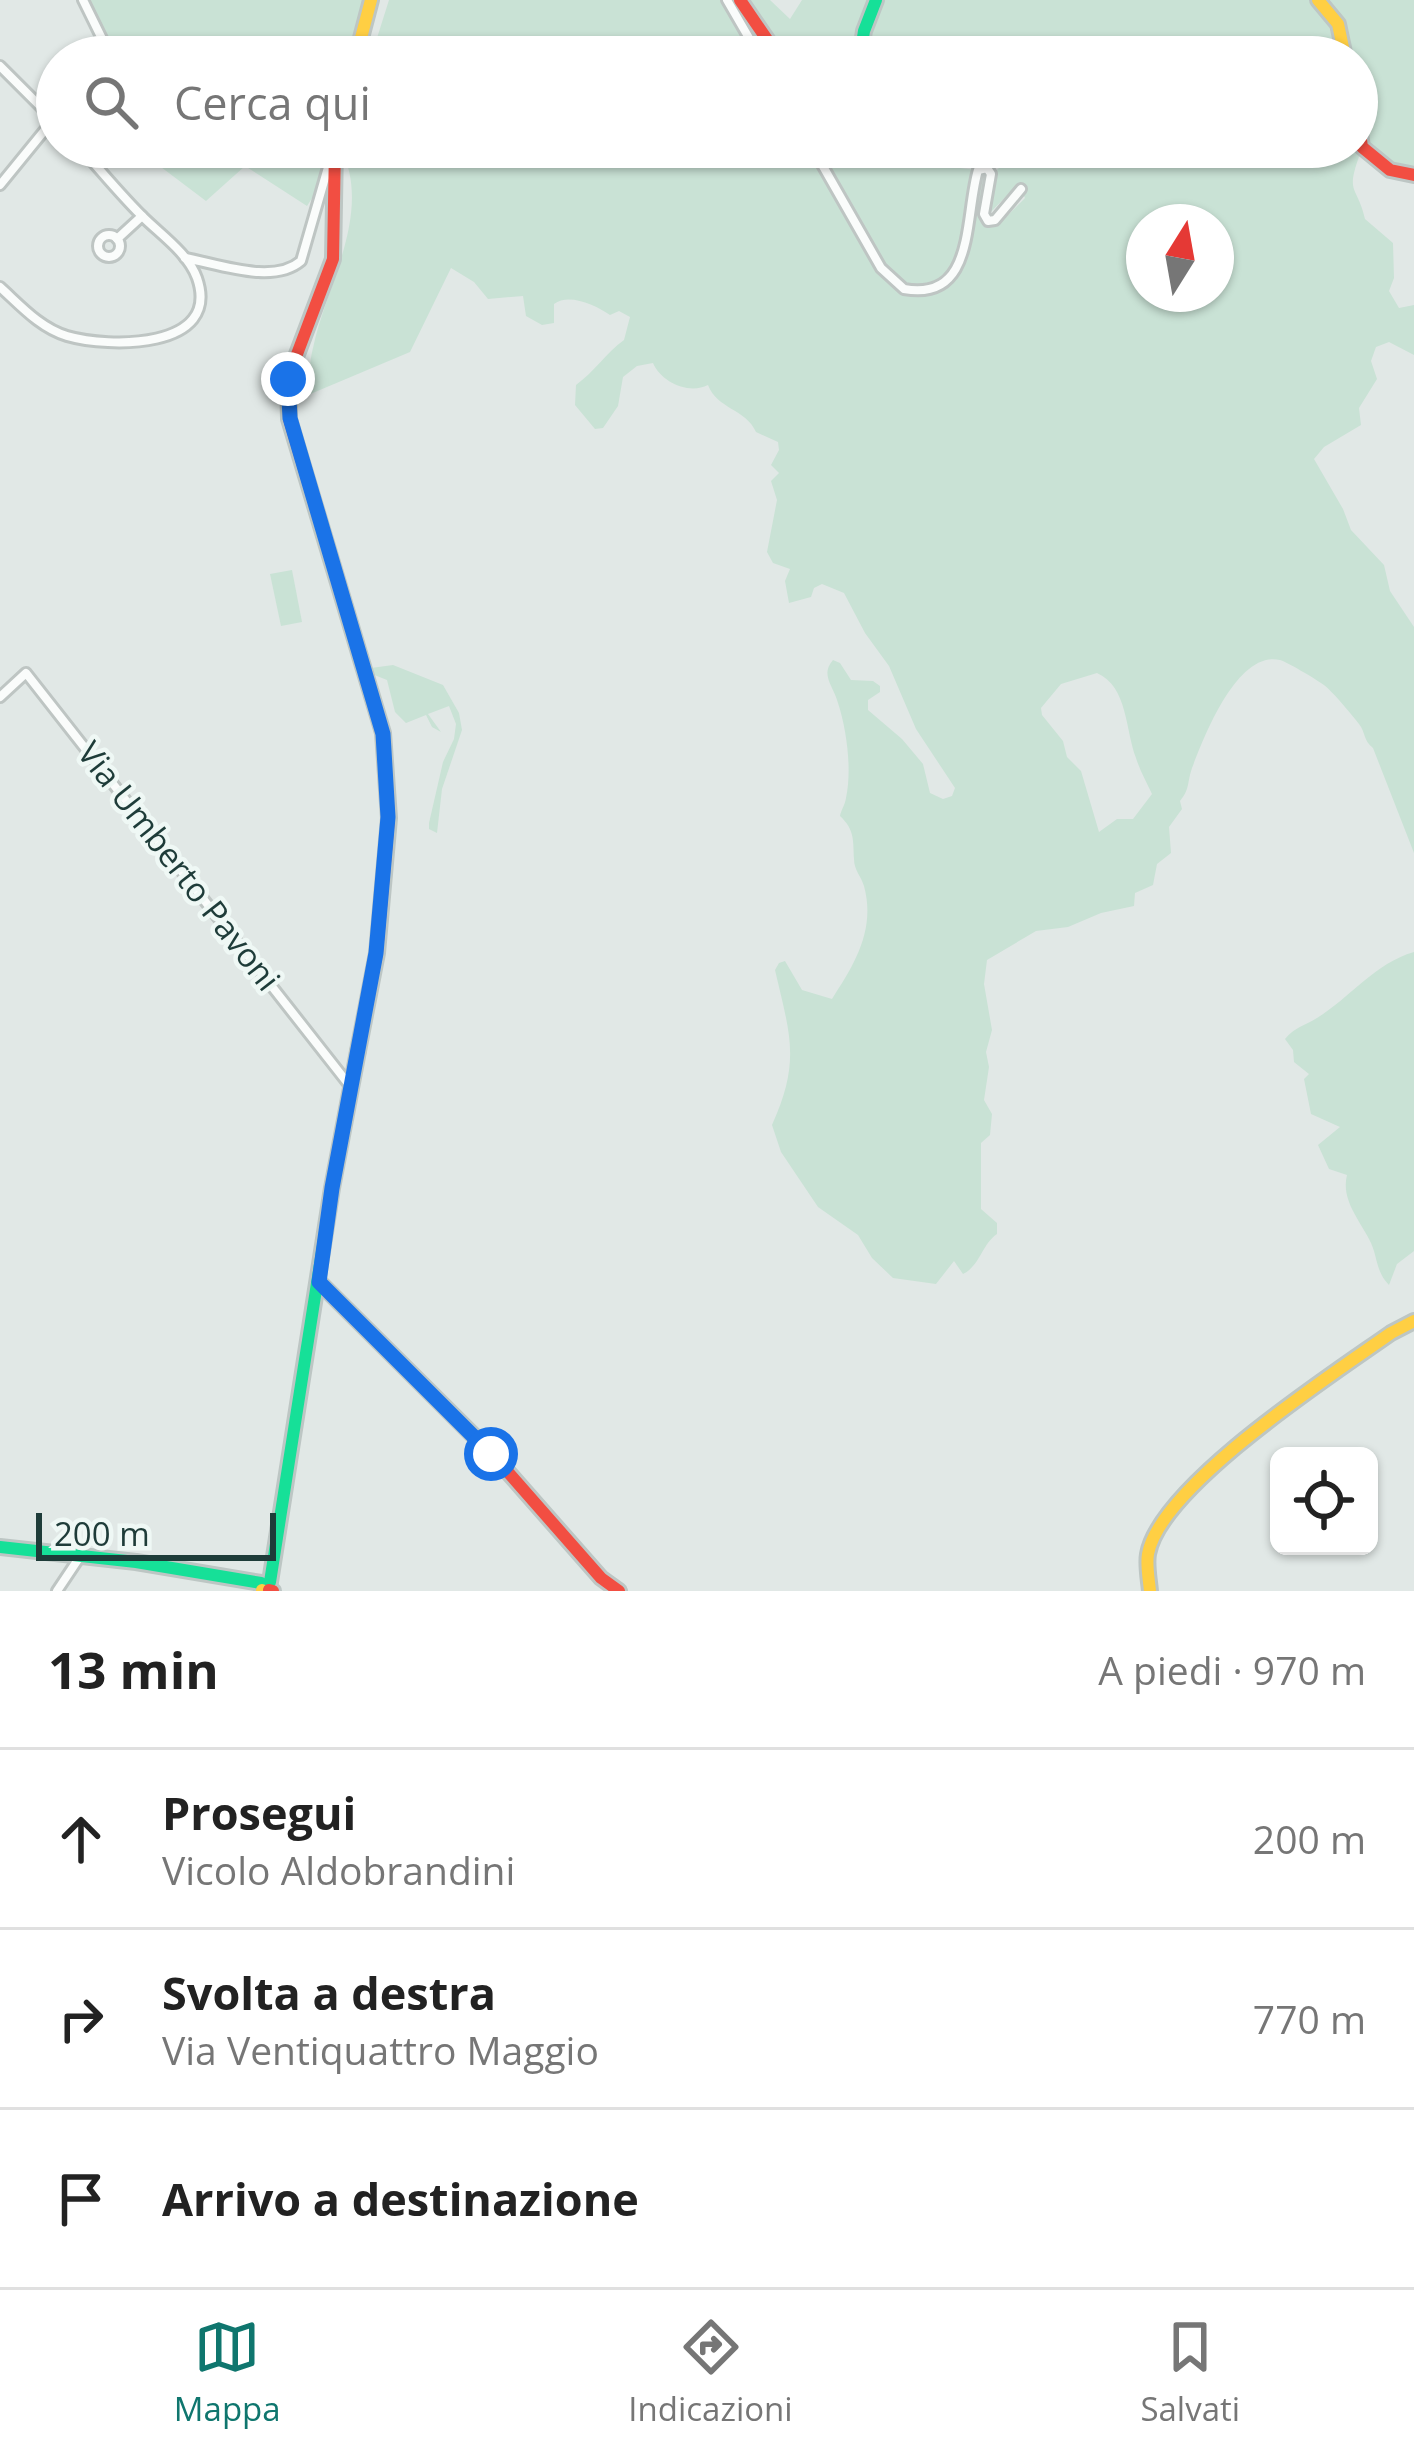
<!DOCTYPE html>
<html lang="it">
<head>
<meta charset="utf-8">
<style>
  :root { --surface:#fff; --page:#f6f6f6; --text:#222; --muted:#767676; --line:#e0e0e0; --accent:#0f766e }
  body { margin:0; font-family:"Open Sans",sans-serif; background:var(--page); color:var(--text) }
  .controls { position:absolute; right:36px; bottom:36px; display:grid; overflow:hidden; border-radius:18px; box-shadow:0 3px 9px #0004 }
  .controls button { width:108px; height:108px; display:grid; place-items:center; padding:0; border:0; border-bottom:3px solid var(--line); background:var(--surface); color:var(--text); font:60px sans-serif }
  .compass { position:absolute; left:1126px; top:204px; width:108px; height:108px; border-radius:50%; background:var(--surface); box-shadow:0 3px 9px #0004; rotate:11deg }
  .scale { position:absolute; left:36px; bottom:30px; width:240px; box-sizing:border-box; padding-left:12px; border:6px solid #1e3c39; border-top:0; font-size:33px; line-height:42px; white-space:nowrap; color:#1e3c39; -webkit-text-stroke:9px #eff8f5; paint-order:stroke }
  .stop { position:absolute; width:36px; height:36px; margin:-27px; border:9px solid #1a73e8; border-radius:50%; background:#fff }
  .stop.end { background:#1a73e8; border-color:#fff; box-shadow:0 3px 12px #0008 }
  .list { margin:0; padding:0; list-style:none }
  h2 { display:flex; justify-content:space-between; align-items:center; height:156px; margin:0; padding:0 48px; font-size:51px }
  h2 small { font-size:39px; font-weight:400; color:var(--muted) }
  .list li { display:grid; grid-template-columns:78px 1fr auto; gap:36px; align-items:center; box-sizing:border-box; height:180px; padding:0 48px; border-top:3px solid var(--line) }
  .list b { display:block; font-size:45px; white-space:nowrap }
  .list p { margin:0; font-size:39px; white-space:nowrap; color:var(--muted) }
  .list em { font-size:39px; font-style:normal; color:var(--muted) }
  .icon { flex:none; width:66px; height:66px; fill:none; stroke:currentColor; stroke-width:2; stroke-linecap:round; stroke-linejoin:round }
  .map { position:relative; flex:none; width:1414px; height:1591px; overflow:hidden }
  .search { position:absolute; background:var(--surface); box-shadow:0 3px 9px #0004; left:36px; right:36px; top:36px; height:132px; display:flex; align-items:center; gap:30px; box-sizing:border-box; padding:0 42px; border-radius:66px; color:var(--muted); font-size:45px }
  .sheet { height:696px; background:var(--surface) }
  nav { display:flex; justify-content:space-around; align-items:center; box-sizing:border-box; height:168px; border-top:3px solid var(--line); background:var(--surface); font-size:33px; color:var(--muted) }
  nav a { display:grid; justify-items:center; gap:6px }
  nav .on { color:var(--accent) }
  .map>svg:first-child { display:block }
</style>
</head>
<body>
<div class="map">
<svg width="1414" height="1591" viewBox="0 0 1414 1591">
  <rect width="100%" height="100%" fill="#e1e8e6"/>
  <g fill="#c9e2d5" fill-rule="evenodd">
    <polygon points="77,0 370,0 354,57 94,57 104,48"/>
    <polygon points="389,0 725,0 738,15 732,0 770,0 790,19 802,0 1414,0 1414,167 1394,162 1366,142 1357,99 1357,57 371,57"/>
    <path d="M1357,146l3,8c-15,41 -3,30 5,65l28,24 1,35 -5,13 10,17 15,-3v50l-25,-13 -13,5 -5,14 6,18 -18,29 2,17 -37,22 -10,12 29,50 8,21 33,35 6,26 24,36v226l-41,-105c-10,-8 -7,-15 -14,-24 -7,-9 -29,-36 -38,-41 -7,-5 -34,-21 -41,-23 -43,-10 -76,77 -88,108 -5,15 -2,21 -12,33l2,8 -13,18 2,26 -14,11 -4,21 -18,8 -1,13 -33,7 -33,14 -32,4 -49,29 -3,24 8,46 -6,22 3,15 -5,33 8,14 -2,21 -9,8v66l16,14v11c-15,10 -17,32 -34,40l-9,-13 -18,23 -43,-6 -21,-20 -14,-23 -40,-28 -37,-55 -9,-27c29,-64 18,-90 3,-155l4,-7 6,-2 17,29 30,9c22,-34 44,-69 32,-113 -3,-10 -10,-16 -10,-27 -1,-18 1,-29 -14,-43 1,-6 5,-11 6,-18 6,-28 1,-67 -8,-95 -5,-18 -18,-28 -5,-43l7,3 11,17 22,1 7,5v6l-12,8v10l34,29 21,25 7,29 13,6 9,-3 3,-8 -39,-59 -27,-63 -24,-33 -21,-40 -22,-9 -8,4 -3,9 -22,6 -4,-22 5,-12 -17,-6 -6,-11 10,-52 -6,-19 8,-8 -8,-8 8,-15 -1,-8 -22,-10c-10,-23 -39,-23 -48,-47 -19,10 -47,-3 -55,-22l-16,3 -14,11 -5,29 -15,22 -8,1 -20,-24 1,-20c19,-14 30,-32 48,-45l6,-23 -11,-6 -9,4c-15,-10 -41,-22 -56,-11v19l-12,2 -16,-9 -3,-20 -35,3 -14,-17 -23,-14 -41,84 -102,43c1,-15 1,-32 5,-47 13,-63 61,-137 27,-201h626l1,13 -7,8 34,4 14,-11 -4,-8 6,-6zM1018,184l7,14 -29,29 -10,-3v-7zM1144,222h72v72h-72zM1097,673c31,14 28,56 39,85 4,13 11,25 16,36l-19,25h-16l-18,13 -18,-61 -14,-14 -4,-16 -21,-26 -1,-7 20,-24z"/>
    <polygon points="153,147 329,147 316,192 307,206 245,166 206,201 149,158 156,152"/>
    <polygon points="292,570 302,622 281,626 270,574"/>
    <polygon points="393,665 443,685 459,713 462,730 442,789 437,833 429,829 429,823 443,762 454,739 456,724 449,706 428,714 441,732 432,727 426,715 406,723 395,712 387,680 372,674 371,668"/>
    <path d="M1414,952v299l-17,13 -8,21c-14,-14 -11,-30 -20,-46 -11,-21 -28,-40 -22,-64l-18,-6 -11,-24 22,-18 -29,-13 -7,-35 5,-5 -15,-12 -1,-12 -8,-11c10,-12 19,-13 32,-21 34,-21 58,-55 97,-66z"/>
  </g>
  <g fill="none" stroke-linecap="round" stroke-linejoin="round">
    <defs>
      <g id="street">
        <polyline points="83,0 111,57"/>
        <polyline points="727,0 760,57"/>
        <polyline points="0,66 54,120"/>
        <path d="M812,147l69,121 23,21c72,13 60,-72 74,-119l9,-2 4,6 -7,40 4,7 7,-1 26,-31"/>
        <polyline points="0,185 53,120"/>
        <circle cx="109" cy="246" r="11"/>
        <polyline points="117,239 142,216"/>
        <path d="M185,258c34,6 88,27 116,3l32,-111"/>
        <path d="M0,287c20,18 40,41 67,49 41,12 155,14 130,-58 -9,-25 -37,-44 -55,-62 -22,-22 -42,-46 -62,-69"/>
        <polyline points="0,697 26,673 350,1086"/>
        <polyline points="57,1591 81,1555"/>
      </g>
      <g id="fast">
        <polyline points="860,57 864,31 876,0"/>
        <polyline points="0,1547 136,1562 261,1583"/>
        <polyline points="270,1582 332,1188 358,1051"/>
      </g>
      <g id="slow">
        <polyline points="1318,0 1338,24 1345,57"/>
        <polyline points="356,57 371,0"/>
        <polyline points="262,1590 262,1591"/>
        <path d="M1150,1591c-1,-11 -4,-26 -2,-37 12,-68 185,-180 243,-221l23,-12"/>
      </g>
      <g id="jam">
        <polyline points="740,0 779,57"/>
        <polyline points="1357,112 1362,147 1390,170 1414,175"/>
        <polyline points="335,147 333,259 288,378 289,419 383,733 389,818 377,953 358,1051"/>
        <polyline points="319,1282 492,1454 601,1578 619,1591"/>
        <polyline points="269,1590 273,1591"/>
      </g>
    </defs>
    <use href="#street" stroke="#bec5c3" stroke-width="14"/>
    <use href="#fast" stroke="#bdc6c4" stroke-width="18"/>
    <use href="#slow" stroke="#bdc6c4" stroke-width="18"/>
    <use href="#jam" stroke="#bdc6c4" stroke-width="18"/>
    <use href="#street" stroke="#fafcfb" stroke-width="8"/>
    <use href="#fast" stroke="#16e098" stroke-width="12"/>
    <use href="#slow" stroke="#ffcf43" stroke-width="12"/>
    <use href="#jam" stroke="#f24e42" stroke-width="12"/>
  </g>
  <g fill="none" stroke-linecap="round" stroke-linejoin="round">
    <polyline stroke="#1a73e8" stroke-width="15" points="288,379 290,418 383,734 388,817 376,953 332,1188 319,1282 491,1454"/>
  </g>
  <g text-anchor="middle" stroke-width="9" stroke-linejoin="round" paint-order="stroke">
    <g font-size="33" fill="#1e3c39" stroke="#eff8f5">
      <text transform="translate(179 866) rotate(52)" y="12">Via Umberto Pavoni</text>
    </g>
  </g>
</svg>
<div class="controls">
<button><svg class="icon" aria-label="locate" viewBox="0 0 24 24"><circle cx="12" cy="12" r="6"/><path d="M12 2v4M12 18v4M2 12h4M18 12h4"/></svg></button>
</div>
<svg class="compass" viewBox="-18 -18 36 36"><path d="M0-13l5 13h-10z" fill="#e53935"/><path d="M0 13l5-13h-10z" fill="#767676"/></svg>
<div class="scale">200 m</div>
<div class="stop" style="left:491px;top:1454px"></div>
<div class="stop end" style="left:288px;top:379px"></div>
<div class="search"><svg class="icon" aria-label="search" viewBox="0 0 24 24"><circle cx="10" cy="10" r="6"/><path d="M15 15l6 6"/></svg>Cerca qui</div>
</div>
<section class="sheet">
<h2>13 min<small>A piedi · 970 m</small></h2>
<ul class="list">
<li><svg class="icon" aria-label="ahead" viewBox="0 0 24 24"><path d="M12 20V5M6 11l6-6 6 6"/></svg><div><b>Prosegui</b><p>Vicolo Aldobrandini</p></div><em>200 m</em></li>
<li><svg class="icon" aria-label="right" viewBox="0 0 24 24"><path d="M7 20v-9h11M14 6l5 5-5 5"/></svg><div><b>Svolta a destra</b><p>Via Ventiquattro Maggio</p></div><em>770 m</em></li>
<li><svg class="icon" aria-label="arrive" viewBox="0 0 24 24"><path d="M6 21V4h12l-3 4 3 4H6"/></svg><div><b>Arrivo a destinazione</b></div></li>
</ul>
</section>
<nav>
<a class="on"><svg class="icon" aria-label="map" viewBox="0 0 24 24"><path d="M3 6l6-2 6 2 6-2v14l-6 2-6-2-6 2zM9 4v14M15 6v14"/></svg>Mappa</a>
<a><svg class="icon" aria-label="directions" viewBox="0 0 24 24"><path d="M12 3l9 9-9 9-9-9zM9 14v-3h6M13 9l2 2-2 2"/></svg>Indicazioni</a>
<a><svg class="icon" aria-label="saved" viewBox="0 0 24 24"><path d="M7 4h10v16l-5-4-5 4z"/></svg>Salvati</a>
</nav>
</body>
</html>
